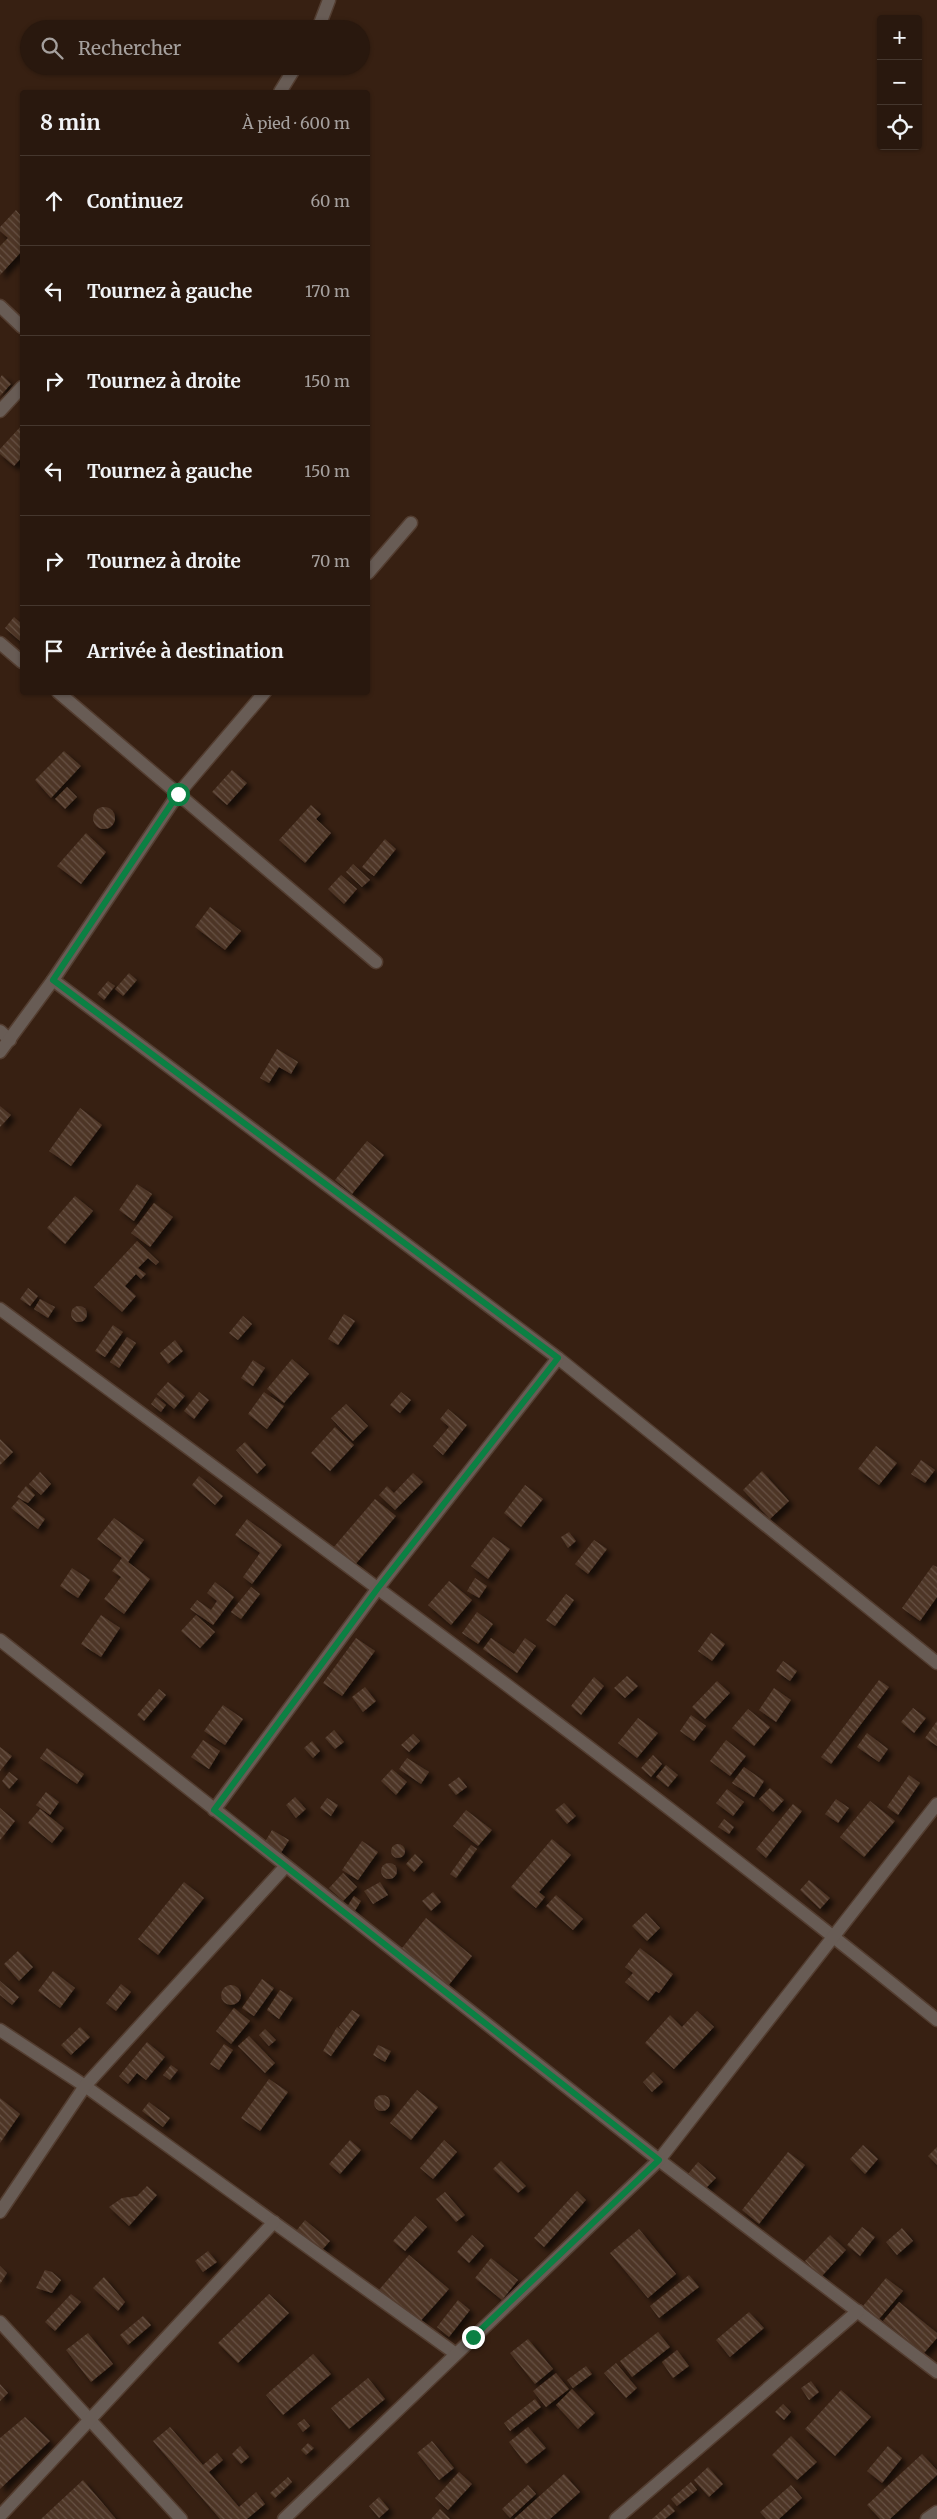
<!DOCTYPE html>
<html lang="fr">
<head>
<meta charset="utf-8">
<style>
  :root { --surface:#29180e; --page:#312117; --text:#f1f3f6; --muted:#a5a09e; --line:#45372e }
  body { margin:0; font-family:Merriweather,serif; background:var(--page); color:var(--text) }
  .controls { position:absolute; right:15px; top:15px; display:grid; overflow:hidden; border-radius:5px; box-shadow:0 1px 4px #0004 }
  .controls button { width:45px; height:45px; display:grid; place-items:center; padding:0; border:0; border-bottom:1px solid var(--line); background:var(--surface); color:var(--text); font:25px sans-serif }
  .stop { position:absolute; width:15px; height:15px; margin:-11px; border:4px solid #0b8043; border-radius:50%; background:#fff }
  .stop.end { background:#0b8043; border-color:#fff; box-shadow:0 1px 5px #0008 }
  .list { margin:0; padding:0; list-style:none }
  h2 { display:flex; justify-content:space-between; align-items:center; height:65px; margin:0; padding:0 20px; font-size:21px }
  h2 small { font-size:16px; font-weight:400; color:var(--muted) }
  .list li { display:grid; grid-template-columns:32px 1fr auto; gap:15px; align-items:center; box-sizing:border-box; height:90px; padding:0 20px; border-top:1px solid var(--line) }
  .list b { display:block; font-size:19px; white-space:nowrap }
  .list em { font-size:16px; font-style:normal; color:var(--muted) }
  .icon { flex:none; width:28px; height:28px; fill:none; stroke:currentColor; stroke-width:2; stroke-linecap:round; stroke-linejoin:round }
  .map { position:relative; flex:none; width:937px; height:2519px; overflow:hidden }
  .search { position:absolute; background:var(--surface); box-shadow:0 1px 4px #0004; left:20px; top:20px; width:350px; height:55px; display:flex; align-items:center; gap:12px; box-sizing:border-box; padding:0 18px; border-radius:28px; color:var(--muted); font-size:19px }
  .panel { position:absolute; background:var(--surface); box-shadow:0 1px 4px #0004; left:20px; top:90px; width:350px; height:605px; border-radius:5px }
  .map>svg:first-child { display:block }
</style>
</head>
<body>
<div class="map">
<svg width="937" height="2519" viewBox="0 0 937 2519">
  <defs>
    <pattern id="building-back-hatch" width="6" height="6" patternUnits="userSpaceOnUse" patternTransform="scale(1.25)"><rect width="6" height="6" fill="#4d3526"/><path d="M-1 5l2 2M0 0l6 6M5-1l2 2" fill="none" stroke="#675244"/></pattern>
    <filter id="shadow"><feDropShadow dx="4.5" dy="4.5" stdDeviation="2.5" flood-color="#0009"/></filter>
  </defs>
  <rect width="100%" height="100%" fill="#372012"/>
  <g fill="url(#building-back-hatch)" filter="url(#shadow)">
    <polygon points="16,210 22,217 22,251 0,275 0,246 8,238 0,231 0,227"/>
    <polygon points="2,375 11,384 0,396 0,378"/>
    <polygon points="22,425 22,457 14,466 0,454 0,449"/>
    <polygon points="14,617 22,624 22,637 20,641 5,628"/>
    <polygon points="64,751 81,766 51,798 35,780"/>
    <polygon points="232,770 247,783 227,805 212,792"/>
    <polygon points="67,787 77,797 65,809 55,799"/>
    <polygon points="311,805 321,814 316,819 331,833 305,863 279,840"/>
    <circle cx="104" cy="818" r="11"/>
    <polygon points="86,833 106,852 81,884 57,866"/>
    <polygon points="385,839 396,849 374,876 362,867"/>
    <polygon points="353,864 370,880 362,887 346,872"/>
    <polygon points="341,875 357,889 344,904 328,889"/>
    <polygon points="210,907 241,931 225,950 195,927"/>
    <polygon points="129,973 137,980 123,996 115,989"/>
    <polygon points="108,981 115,986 104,1000 97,994"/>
    <polygon points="277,1049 298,1062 291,1074 279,1067 269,1083 260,1078"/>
    <polygon points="0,1106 11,1115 0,1127"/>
    <polygon points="80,1108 102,1125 71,1166 49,1151"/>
    <polygon points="367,1141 384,1155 352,1194 335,1180"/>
    <polygon points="137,1184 152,1194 134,1221 119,1210"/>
    <polygon points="75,1196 93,1211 65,1244 47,1228"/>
    <polygon points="154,1203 173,1217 150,1247 131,1233"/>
    <polygon points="137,1241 159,1262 156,1265 148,1258 138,1268 146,1274 141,1279 136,1274 125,1286 136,1296 122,1312 94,1287"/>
    <polygon points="28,1288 38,1296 30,1306 20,1299"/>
    <polygon points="40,1299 55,1307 48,1318 34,1309"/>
    <circle cx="79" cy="1314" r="8"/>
    <polygon points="344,1314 355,1321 338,1345 328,1339"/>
    <polygon points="243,1316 252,1324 238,1340 229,1333"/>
    <polygon points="113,1325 123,1332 105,1357 95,1351"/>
    <polygon points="127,1337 136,1343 119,1368 110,1362"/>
    <polygon points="175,1340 183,1351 168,1364 160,1353"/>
    <polygon points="292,1359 309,1374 284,1403 267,1389"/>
    <polygon points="253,1360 265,1368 253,1386 241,1378"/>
    <polygon points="168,1382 185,1396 174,1409 157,1394"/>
    <polygon points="199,1392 209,1400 194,1419 184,1411"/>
    <polygon points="264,1392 284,1406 267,1429 248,1414"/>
    <polygon points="401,1392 411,1400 400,1413 390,1405"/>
    <polygon points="156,1397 166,1405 161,1412 151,1404"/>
    <polygon points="346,1404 368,1426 353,1441 331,1418"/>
    <polygon points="448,1409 467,1425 443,1455 433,1446 449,1427 440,1419"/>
    <polygon points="335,1427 354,1445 330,1471 311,1453"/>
    <polygon points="0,1439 13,1452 0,1465"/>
    <polygon points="245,1442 266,1465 257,1474 236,1450"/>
    <polygon points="876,1446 897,1463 879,1485 858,1469"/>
    <polygon points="921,1460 935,1470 925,1483 911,1474"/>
    <polygon points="762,1471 789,1501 770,1519 743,1490"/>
    <polygon points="40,1472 51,1484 41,1495 29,1484"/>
    <polygon points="413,1473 423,1482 395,1510 379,1495 387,1486 394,1493"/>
    <polygon points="199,1476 223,1496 215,1505 192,1485"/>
    <polygon points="525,1485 543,1499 521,1527 504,1513"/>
    <polygon points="26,1486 35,1495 28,1503 17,1497"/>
    <polygon points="19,1499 45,1519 38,1529 11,1508"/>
    <polygon points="375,1499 396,1516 354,1566 333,1548"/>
    <polygon points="114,1518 144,1540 128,1562 150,1579 124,1614 104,1599 121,1577 112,1571 122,1558 97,1539"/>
    <polygon points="247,1519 282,1545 252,1584 243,1577 260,1553 235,1535"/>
    <polygon points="569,1532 576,1541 568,1548 561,1537"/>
    <polygon points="493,1537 510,1549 488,1579 471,1566"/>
    <polygon points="594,1540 607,1549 588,1574 575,1564"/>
    <polygon points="933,1565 937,1567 937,1597 920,1621 902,1608"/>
    <polygon points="72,1568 90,1580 78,1598 60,1586"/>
    <polygon points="475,1578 487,1586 479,1598 467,1591"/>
    <polygon points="449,1581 472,1600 451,1625 428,1605"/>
    <polygon points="215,1582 234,1597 213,1625 190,1609 197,1600 211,1610 217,1601 207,1593"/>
    <polygon points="251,1587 260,1594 241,1619 231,1612"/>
    <polygon points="566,1594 574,1600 555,1626 546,1620"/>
    <polygon points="477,1612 493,1624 478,1644 462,1633"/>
    <polygon points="101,1615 120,1628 101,1657 81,1644"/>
    <polygon points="196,1615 215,1632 200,1648 181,1631"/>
    <polygon points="711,1633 725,1644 712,1661 698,1651"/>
    <polygon points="356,1638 375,1651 342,1696 323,1683"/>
    <polygon points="491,1638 514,1654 525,1638 536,1646 517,1673 483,1649"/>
    <polygon points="783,1661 797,1671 790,1681 776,1671"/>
    <polygon points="627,1676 638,1686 625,1698 614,1688"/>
    <polygon points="594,1677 604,1686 581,1715 571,1706"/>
    <polygon points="879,1680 889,1687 831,1764 821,1757"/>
    <polygon points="717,1681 730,1693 705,1719 692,1707"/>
    <polygon points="365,1687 376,1701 363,1712 352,1697"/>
    <polygon points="774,1688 791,1700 776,1722 759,1710"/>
    <polygon points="159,1689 166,1695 144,1721 137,1715"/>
    <polygon points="223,1705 243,1719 225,1745 204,1731"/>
    <polygon points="913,1708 926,1718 914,1733 901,1722"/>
    <polygon points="748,1709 770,1727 754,1746 732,1728"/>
    <polygon points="691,1715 706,1726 694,1741 680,1731"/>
    <polygon points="638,1718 658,1733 637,1758 618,1743"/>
    <polygon points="937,1721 937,1746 925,1738"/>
    <polygon points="334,1730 344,1742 335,1749 325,1738"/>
    <polygon points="867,1733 888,1749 879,1762 857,1747"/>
    <polygon points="413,1734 420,1741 409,1752 401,1745"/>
    <polygon points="203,1740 220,1751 209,1769 191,1757"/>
    <polygon points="726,1740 746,1756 730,1776 710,1761"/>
    <polygon points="312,1741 320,1751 313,1758 304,1748"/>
    <polygon points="0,1747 12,1756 0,1771"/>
    <polygon points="47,1748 84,1774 77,1784 40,1758"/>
    <polygon points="653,1755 662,1764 651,1777 641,1768"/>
    <polygon points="407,1758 429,1772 421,1784 399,1769"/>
    <polygon points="666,1765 678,1775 668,1787 656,1777"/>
    <polygon points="744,1767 764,1781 754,1797 732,1783"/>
    <polygon points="392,1769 407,1782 396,1795 381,1781"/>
    <polygon points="9,1772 18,1779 9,1789 2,1781"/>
    <polygon points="909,1775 920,1783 898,1815 887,1807"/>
    <polygon points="459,1777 467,1787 456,1795 448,1785"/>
    <polygon points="770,1788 784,1800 773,1812 759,1799"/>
    <polygon points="727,1789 744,1802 733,1816 716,1803"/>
    <polygon points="46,1792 59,1802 50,1815 36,1805"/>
    <polygon points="295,1797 306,1809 296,1818 286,1805"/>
    <polygon points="327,1798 338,1805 331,1816 320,1808"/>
    <polygon points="836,1799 849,1808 838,1823 825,1814"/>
    <polygon points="870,1801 895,1821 864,1857 840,1837"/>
    <polygon points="564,1803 576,1816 567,1824 555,1810"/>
    <polygon points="793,1804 802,1811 766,1858 756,1849"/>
    <polygon points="0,1808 15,1821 0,1840"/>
    <polygon points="40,1809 64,1828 52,1843 28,1823"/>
    <polygon points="466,1810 492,1830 478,1846 453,1826"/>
    <polygon points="724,1819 734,1827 729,1834 718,1827"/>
    <polygon points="272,1830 289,1840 279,1856 263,1845"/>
    <polygon points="552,1839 571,1855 539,1892 545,1897 536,1908 511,1887"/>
    <polygon points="362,1841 378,1852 358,1880 342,1870"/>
    <circle cx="398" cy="1851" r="7"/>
    <polygon points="471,1845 477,1849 456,1878 450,1874"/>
    <polygon points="415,1854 423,1862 414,1872 406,1864"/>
    <circle cx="389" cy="1871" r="8"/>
    <polygon points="343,1873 357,1887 343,1901 329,1888"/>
    <polygon points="809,1880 830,1898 820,1909 800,1890"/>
    <polygon points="184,1882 204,1898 158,1955 138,1939"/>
    <polygon points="380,1882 388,1895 373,1904 364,1891"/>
    <polygon points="433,1892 441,1902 431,1911 422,1901"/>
    <polygon points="556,1895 583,1919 573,1930 546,1906"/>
    <polygon points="354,1896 361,1901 353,1914 345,1910"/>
    <polygon points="646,1913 660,1928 647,1941 632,1926"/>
    <polygon points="426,1918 472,1956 448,1986 402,1948"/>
    <polygon points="640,1948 673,1974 659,1993 656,1991 648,2001 625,1982 633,1973 625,1967"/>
    <polygon points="18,1951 33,1967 19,1981 4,1964"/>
    <polygon points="53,1971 75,1988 60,2008 38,1991"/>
    <polygon points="262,1979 274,1988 254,2016 242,2008"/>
    <polygon points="0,1981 19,1997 12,2005 0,1995"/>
    <polygon points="121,1984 131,1992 116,2011 106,2003"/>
    <circle cx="231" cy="1995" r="10"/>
    <polygon points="280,1990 293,1998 279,2019 267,2010"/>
    <polygon points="234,2008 250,2021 231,2044 216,2031"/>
    <polygon points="352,2010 360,2015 331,2056 323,2051 337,2027 345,2033 339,2027"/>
    <polygon points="697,2011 714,2027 674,2069 645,2043 670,2015 682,2027"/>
    <polygon points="80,2027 90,2037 71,2055 61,2045"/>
    <polygon points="265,2029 276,2040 269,2046 259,2035"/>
    <polygon points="249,2036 275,2063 265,2073 238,2046"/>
    <polygon points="147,2042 165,2057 146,2080 137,2073 128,2084 119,2076"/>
    <polygon points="224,2044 233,2050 219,2070 210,2064"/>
    <polygon points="378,2045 391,2051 385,2062 373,2055"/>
    <polygon points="171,2065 178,2070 170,2080 163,2075"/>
    <polygon points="653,2072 663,2082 652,2092 643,2082"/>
    <polygon points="269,2079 288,2092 260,2131 241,2118"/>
    <polygon points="417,2090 438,2107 411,2140 390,2123"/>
    <circle cx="382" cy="2103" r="8"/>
    <polygon points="0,2098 20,2114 0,2143"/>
    <polygon points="149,2102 170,2118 163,2127 142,2111"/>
    <polygon points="350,2140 361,2150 340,2174 329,2164"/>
    <polygon points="444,2140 457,2152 433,2179 420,2168"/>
    <polygon points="863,2145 878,2159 865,2174 850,2159"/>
    <polygon points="937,2147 937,2165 928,2156"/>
    <polygon points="788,2152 805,2165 759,2224 742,2210"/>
    <polygon points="501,2161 526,2186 518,2193 493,2169"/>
    <polygon points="698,2162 716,2178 705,2189 688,2174"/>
    <polygon points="147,2186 157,2195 129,2226 109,2207 122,2198 137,2196"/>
    <polygon points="577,2191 586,2200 544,2247 534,2238"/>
    <polygon points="445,2192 465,2215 456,2222 436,2199"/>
    <polygon points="415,2216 427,2227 405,2251 393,2241"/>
    <polygon points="305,2220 330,2241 321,2251 296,2231"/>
    <polygon points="862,2227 875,2237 860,2256 847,2245"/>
    <polygon points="902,2228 913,2241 897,2255 886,2242"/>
    <polygon points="639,2229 676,2274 648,2298 610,2253"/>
    <polygon points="472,2235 484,2246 469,2263 457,2252"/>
    <polygon points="830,2235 846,2250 821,2277 805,2261"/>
    <polygon points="208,2251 217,2262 203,2272 195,2261"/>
    <polygon points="409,2255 449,2289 417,2325 378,2291"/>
    <polygon points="491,2258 518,2280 502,2300 475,2278"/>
    <polygon points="0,2266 7,2273 0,2284"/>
    <polygon points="45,2270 52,2272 61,2280 52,2293 36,2288"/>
    <polygon points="689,2275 699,2287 659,2318 650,2306"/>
    <polygon points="104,2277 125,2302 118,2311 93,2288"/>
    <polygon points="886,2278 903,2291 879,2319 863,2306"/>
    <polygon points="71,2294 81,2302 55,2331 45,2322"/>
    <polygon points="269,2294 289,2313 238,2363 218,2343"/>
    <polygon points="458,2300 470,2310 449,2337 437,2327"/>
    <polygon points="899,2302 937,2333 937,2338 924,2353 883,2321"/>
    <polygon points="749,2312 764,2328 730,2357 716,2340"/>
    <polygon points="143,2316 151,2325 128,2345 120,2335"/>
    <polygon points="658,2332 670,2347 632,2377 620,2361"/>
    <polygon points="88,2333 113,2364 91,2382 66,2350"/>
    <polygon points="528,2339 553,2369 535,2384 510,2353"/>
    <polygon points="677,2350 689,2366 673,2378 662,2362"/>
    <polygon points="313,2354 331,2374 283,2415 266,2395"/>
    <polygon points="616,2363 637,2388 626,2398 604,2373"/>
    <polygon points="586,2366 592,2374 573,2388 567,2380"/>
    <polygon points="556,2373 569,2389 546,2407 533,2391"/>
    <polygon points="368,2378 385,2399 349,2429 331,2408"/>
    <polygon points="811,2381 819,2392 809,2400 801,2388"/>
    <polygon points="0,2384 8,2393 0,2401"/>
    <polygon points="572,2389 595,2413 578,2429 556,2405"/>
    <polygon points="841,2390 871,2417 835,2456 805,2429"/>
    <polygon points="535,2399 541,2407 510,2431 504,2423"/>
    <polygon points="783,2404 791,2412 784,2420 775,2412"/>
    <polygon points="25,2417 50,2441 0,2489 0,2438"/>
    <polygon points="304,2419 310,2426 303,2432 297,2424"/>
    <polygon points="170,2427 203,2465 217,2453 223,2460 209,2472 239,2507 256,2492 265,2504 247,2519 220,2519 153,2441"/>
    <polygon points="528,2427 546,2448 526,2464 509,2442"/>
    <polygon points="791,2436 817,2462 797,2480 772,2455"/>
    <polygon points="432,2441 454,2468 439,2480 417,2453"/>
    <polygon points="308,2443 314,2448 306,2455 301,2450"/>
    <polygon points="240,2446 249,2457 241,2464 232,2454"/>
    <polygon points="888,2446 902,2458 882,2483 867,2471"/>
    <polygon points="922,2454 937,2470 937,2475 890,2519 880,2519 867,2505"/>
    <polygon points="708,2467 723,2484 709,2497 694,2480"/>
    <polygon points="459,2472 472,2484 448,2510 435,2498"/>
    <polygon points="564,2474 580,2492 550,2519 514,2519"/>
    <polygon points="288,2477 292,2482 275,2498 270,2493"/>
    <polygon points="83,2480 116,2519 41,2519"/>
    <polygon points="691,2482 697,2490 677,2506 671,2499"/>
    <polygon points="528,2485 536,2494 510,2518 502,2509"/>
    <polygon points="791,2485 802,2498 779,2519 766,2519 760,2512"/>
    <polygon points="379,2497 389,2509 379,2518 369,2506"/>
    <polygon points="669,2504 675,2511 665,2519 652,2519"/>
    <polygon points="440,2509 450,2519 431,2519"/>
  </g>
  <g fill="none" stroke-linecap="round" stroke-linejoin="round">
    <defs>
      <g id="street">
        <polyline points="318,29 329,0"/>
        <polyline points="280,92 296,66"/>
        <polyline points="0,306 22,327"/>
        <polyline points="0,411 22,387"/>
        <polyline points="368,573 411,523"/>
        <polyline points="0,643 22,662"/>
        <polyline points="58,692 376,962"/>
        <polyline points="53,980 558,1358 937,1663"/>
        <polyline points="0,1031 10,1040"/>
        <polyline points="0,1052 53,980 178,794 265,692"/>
        <path d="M0,1309c315,233 633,464 937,711"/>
        <polyline points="0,1640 659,2160 937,2372"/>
        <polyline points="214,1810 378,1588 558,1358"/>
        <polyline points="0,2030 85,2086 456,2354"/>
        <polyline points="0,2212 85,2086 285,1867"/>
        <polyline points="0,2322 181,2519"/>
        <polyline points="0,2516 274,2222"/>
        <polyline points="284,2519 659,2160 937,1804"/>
        <polyline points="616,2519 858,2311"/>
        <polyline points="927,2519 937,2512"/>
      </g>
    </defs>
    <use href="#street" stroke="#533d30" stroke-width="15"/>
    <use href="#street" stroke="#685c55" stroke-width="12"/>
  </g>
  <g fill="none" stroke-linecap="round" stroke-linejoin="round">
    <polyline stroke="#0b8043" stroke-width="6" points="178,794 53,980 558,1358 378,1588 214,1810 659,2160 473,2337"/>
  </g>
</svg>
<div class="controls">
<button>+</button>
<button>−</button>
<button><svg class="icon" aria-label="locate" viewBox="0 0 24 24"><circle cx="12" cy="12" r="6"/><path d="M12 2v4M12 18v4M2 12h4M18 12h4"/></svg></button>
</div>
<div class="stop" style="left:178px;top:794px"></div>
<div class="stop end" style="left:473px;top:2337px"></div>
<div class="search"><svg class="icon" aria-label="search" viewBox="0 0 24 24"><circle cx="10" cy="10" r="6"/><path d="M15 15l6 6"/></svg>Rechercher</div>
<section class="panel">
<h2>8 min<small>À pied · 600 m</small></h2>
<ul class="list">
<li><svg class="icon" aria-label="ahead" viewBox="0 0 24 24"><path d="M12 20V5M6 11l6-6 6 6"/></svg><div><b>Continuez</b></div><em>60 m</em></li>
<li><svg class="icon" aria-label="left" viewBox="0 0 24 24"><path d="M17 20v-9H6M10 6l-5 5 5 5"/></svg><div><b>Tournez à gauche</b></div><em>170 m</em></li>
<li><svg class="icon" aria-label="right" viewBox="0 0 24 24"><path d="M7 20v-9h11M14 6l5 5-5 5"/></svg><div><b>Tournez à droite</b></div><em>150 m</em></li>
<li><svg class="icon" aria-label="left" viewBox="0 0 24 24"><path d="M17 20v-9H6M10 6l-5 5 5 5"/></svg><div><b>Tournez à gauche</b></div><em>150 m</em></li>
<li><svg class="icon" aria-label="right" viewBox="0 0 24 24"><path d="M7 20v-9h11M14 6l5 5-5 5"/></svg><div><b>Tournez à droite</b></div><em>70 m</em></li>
<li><svg class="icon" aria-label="arrive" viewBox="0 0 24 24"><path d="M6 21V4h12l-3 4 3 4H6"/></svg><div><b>Arrivée à destination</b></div></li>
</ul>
</section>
</div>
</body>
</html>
